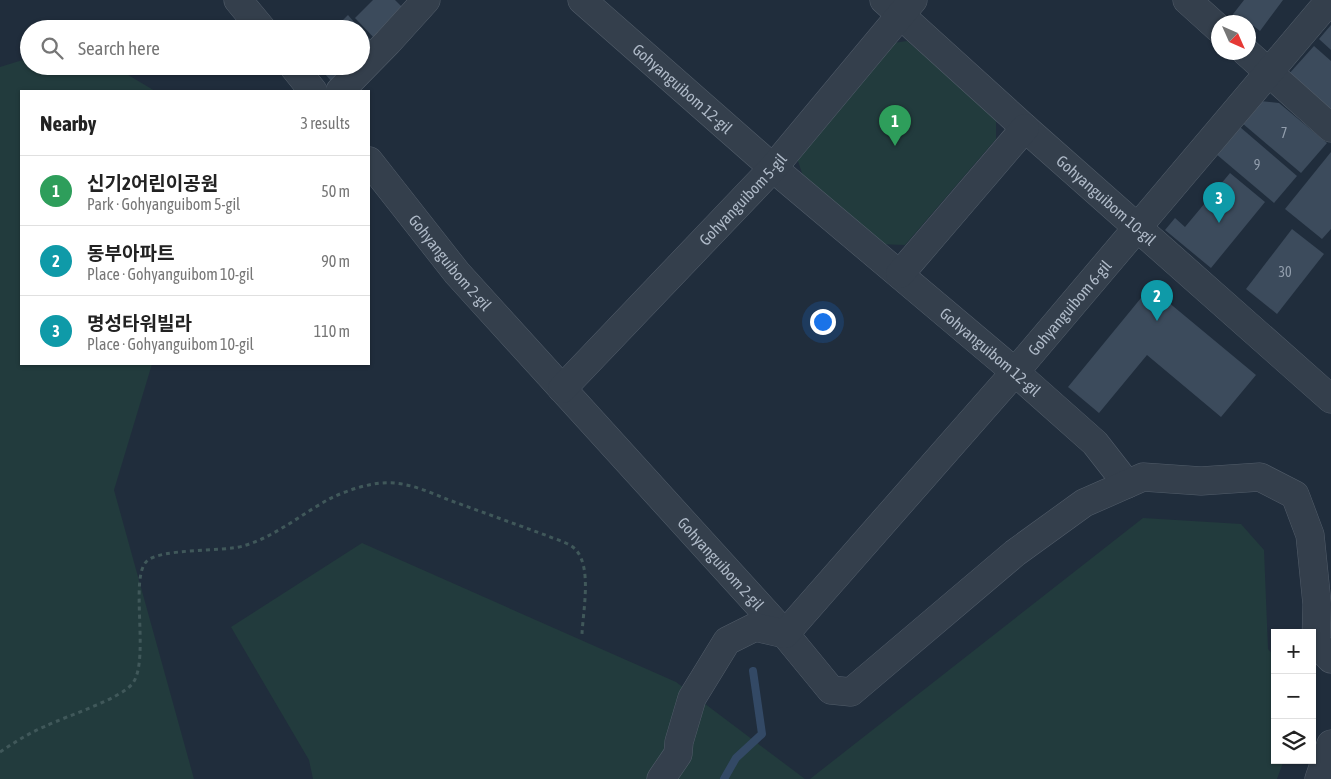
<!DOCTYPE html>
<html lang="en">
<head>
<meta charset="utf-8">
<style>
  :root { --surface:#fff; --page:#f6f6f6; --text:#222; --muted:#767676; --line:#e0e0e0; --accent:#ea580c }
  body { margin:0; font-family:"Asap Condensed","Noto Sans KR",sans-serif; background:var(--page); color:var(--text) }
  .controls { position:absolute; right:15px; bottom:15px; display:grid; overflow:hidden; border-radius:0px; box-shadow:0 1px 4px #0004 }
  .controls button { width:45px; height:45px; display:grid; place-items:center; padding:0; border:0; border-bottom:1px solid var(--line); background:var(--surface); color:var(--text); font:25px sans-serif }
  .compass { position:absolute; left:1211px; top:15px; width:45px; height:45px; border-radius:50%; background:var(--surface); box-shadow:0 1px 4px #0004; rotate:135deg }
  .you { position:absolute; left:822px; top:321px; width:18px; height:18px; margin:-12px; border:4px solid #fff; border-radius:50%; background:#1a73e8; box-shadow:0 0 0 8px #1a73e833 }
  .badge { display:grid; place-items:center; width:32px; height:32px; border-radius:50%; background:var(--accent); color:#fff; font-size:16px; font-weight:700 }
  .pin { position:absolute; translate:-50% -41px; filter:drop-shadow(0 1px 2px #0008) }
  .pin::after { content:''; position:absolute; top:26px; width:18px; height:15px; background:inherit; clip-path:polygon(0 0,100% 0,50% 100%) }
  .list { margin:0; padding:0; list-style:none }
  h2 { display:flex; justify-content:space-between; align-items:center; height:65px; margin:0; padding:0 20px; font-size:21px }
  h2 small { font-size:16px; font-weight:400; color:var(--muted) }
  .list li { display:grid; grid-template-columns:32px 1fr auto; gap:15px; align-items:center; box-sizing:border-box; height:70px; padding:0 20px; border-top:1px solid var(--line) }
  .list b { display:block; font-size:19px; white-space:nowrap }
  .list p { margin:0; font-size:16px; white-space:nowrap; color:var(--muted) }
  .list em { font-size:16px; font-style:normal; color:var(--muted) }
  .icon { flex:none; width:28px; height:28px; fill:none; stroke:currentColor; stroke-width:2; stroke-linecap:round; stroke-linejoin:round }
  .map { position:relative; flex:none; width:1331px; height:779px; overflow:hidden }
  .search { position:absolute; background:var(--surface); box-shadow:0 1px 4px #0004; left:20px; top:20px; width:350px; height:55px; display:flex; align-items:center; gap:12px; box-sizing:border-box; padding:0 18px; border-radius:28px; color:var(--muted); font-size:19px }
  .panel { position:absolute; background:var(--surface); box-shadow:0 1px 4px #0004; left:20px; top:90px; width:350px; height:275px; border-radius:0px }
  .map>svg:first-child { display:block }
</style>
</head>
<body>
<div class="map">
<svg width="1331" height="779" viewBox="0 0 1331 779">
  <rect width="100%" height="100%" fill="#202d3c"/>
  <g fill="#223b3d">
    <polygon points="907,41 996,116 996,139 905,245 877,244 803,176 795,152 886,44"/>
    <polygon points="29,58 29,66 113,66 155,91 21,91 21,364 152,364 114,490 194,779 0,779 0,67"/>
    <polygon points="1143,518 1241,524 1264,550 1268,649 1275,657 1275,760 1284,760 1277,779 810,779"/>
    <polygon points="362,543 676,682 805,779 313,779 309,760 231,627"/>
  </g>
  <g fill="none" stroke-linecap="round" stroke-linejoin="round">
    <polyline stroke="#334965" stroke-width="8" points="724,779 736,758 762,734 753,671"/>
  </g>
  <g fill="#3c4b5c">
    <polygon points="373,0 395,0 406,11 376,40 355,18"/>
    <polygon points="1244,0 1283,0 1260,31 1247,21 1246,22 1236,22 1230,18"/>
    <polygon points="348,15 360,29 334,29"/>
    <polygon points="1331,25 1331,50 1319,39"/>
    <polygon points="361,30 372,41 361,52"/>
    <polygon points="1314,46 1331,61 1331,112 1288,75"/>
    <polygon points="318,66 347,66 332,82"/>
    <polygon points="1260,101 1279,103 1327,143 1301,173 1242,123"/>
    <polygon points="1240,127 1297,176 1274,203 1216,154"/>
    <polygon points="1331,152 1331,229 1322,239 1285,209"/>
    <polygon points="1230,173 1265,202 1211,268 1165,230 1175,218 1185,227"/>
    <polygon points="1292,229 1324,254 1277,314 1246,289"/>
    <polygon points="1150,287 1256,375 1221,417 1147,355 1099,413 1068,387"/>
  </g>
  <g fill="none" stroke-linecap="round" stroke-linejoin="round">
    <defs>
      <g id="minor">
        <polyline points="238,0 262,29"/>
        <path id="s1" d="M582,0l191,168 242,204 80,71 32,41"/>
        <path id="s2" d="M884,0l141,128 306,271"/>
        <polyline points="1187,0 1218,28"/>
        <polyline points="1246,52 1331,128"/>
        <polyline points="293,66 313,91"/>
        <polyline points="340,91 388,42 426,0"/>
        <path id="s3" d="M369,161l88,112 328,361 46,56 20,2 164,-139 69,-50 59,-26 58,4 59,-4 35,18 15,40 7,69 -1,39 15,16"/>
        <polyline points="900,274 1025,128"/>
        <path id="s4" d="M562,389l211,-221 140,-168"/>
        <path id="s5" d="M661,779l17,-25 1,-12 13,-44 35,-57 28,-14 30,7 230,-262 315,-372"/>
        <polyline points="1319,779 1331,744"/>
      </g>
    </defs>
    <use href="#minor" stroke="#525d6a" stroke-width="29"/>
    <path stroke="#40585a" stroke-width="3" stroke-dasharray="4 4" stroke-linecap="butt" d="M0,752c15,-10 29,-19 46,-26 20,-10 75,-27 87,-43 17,-25 -4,-106 14,-122 14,-13 75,-9 96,-15 32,-9 61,-34 90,-49 18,-8 42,-16 62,-14 19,2 37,10 54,17 33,12 66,24 99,36 9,4 22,7 28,14 16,18 7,61 6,84"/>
    <use href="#minor" stroke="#343f4c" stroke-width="28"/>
  </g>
  <g text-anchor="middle" stroke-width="4" stroke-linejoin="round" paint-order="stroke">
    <g font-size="14" fill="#929ead">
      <text x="1284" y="138">7</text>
      <text x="1257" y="170">9</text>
      <text x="1285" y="277">30</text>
    </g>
    <g font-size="16" fill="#afbac8" stroke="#1a2431">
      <text dy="6" stroke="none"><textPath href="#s1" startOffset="134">Gohyanguibom 12-gil</textPath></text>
      <text dy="6" stroke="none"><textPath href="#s4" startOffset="262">Gohyanguibom 5-gil</textPath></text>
      <text dy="6" stroke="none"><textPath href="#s2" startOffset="299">Gohyanguibom 10-gil</textPath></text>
      <text dy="6" stroke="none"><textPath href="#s3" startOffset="130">Gohyanguibom 2-gil</textPath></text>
      <text dy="6" stroke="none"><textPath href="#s5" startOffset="650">Gohyanguibom 6-gil</textPath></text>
      <text dy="6" stroke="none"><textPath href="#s1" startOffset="539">Gohyanguibom 12-gil</textPath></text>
      <text dy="6" stroke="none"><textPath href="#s3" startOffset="535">Gohyanguibom 2-gil</textPath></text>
    </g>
  </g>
</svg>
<div class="controls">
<button>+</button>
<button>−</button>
<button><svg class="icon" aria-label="layers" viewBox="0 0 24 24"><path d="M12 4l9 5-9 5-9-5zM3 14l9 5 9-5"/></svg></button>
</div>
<svg class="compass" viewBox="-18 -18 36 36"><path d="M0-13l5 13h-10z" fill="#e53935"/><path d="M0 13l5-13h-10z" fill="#767676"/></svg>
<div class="you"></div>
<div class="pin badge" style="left:895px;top:146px;background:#2e9e5b">1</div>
<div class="pin badge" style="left:1157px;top:321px;background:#0f9aa8">2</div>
<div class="pin badge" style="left:1219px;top:223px;background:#0f9aa8">3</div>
<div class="search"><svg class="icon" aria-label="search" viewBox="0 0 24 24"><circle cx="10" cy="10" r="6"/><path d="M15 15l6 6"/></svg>Search here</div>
<section class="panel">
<h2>Nearby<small>3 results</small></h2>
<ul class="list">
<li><span class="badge" style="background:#2e9e5b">1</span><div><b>신기2어린이공원</b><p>Park · Gohyanguibom 5-gil</p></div><em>50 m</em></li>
<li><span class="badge" style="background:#0f9aa8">2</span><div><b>동부아파트</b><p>Place · Gohyanguibom 10-gil</p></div><em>90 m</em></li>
<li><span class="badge" style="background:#0f9aa8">3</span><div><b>명성타워빌라</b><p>Place · Gohyanguibom 10-gil</p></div><em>110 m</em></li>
</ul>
</section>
</div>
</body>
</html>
